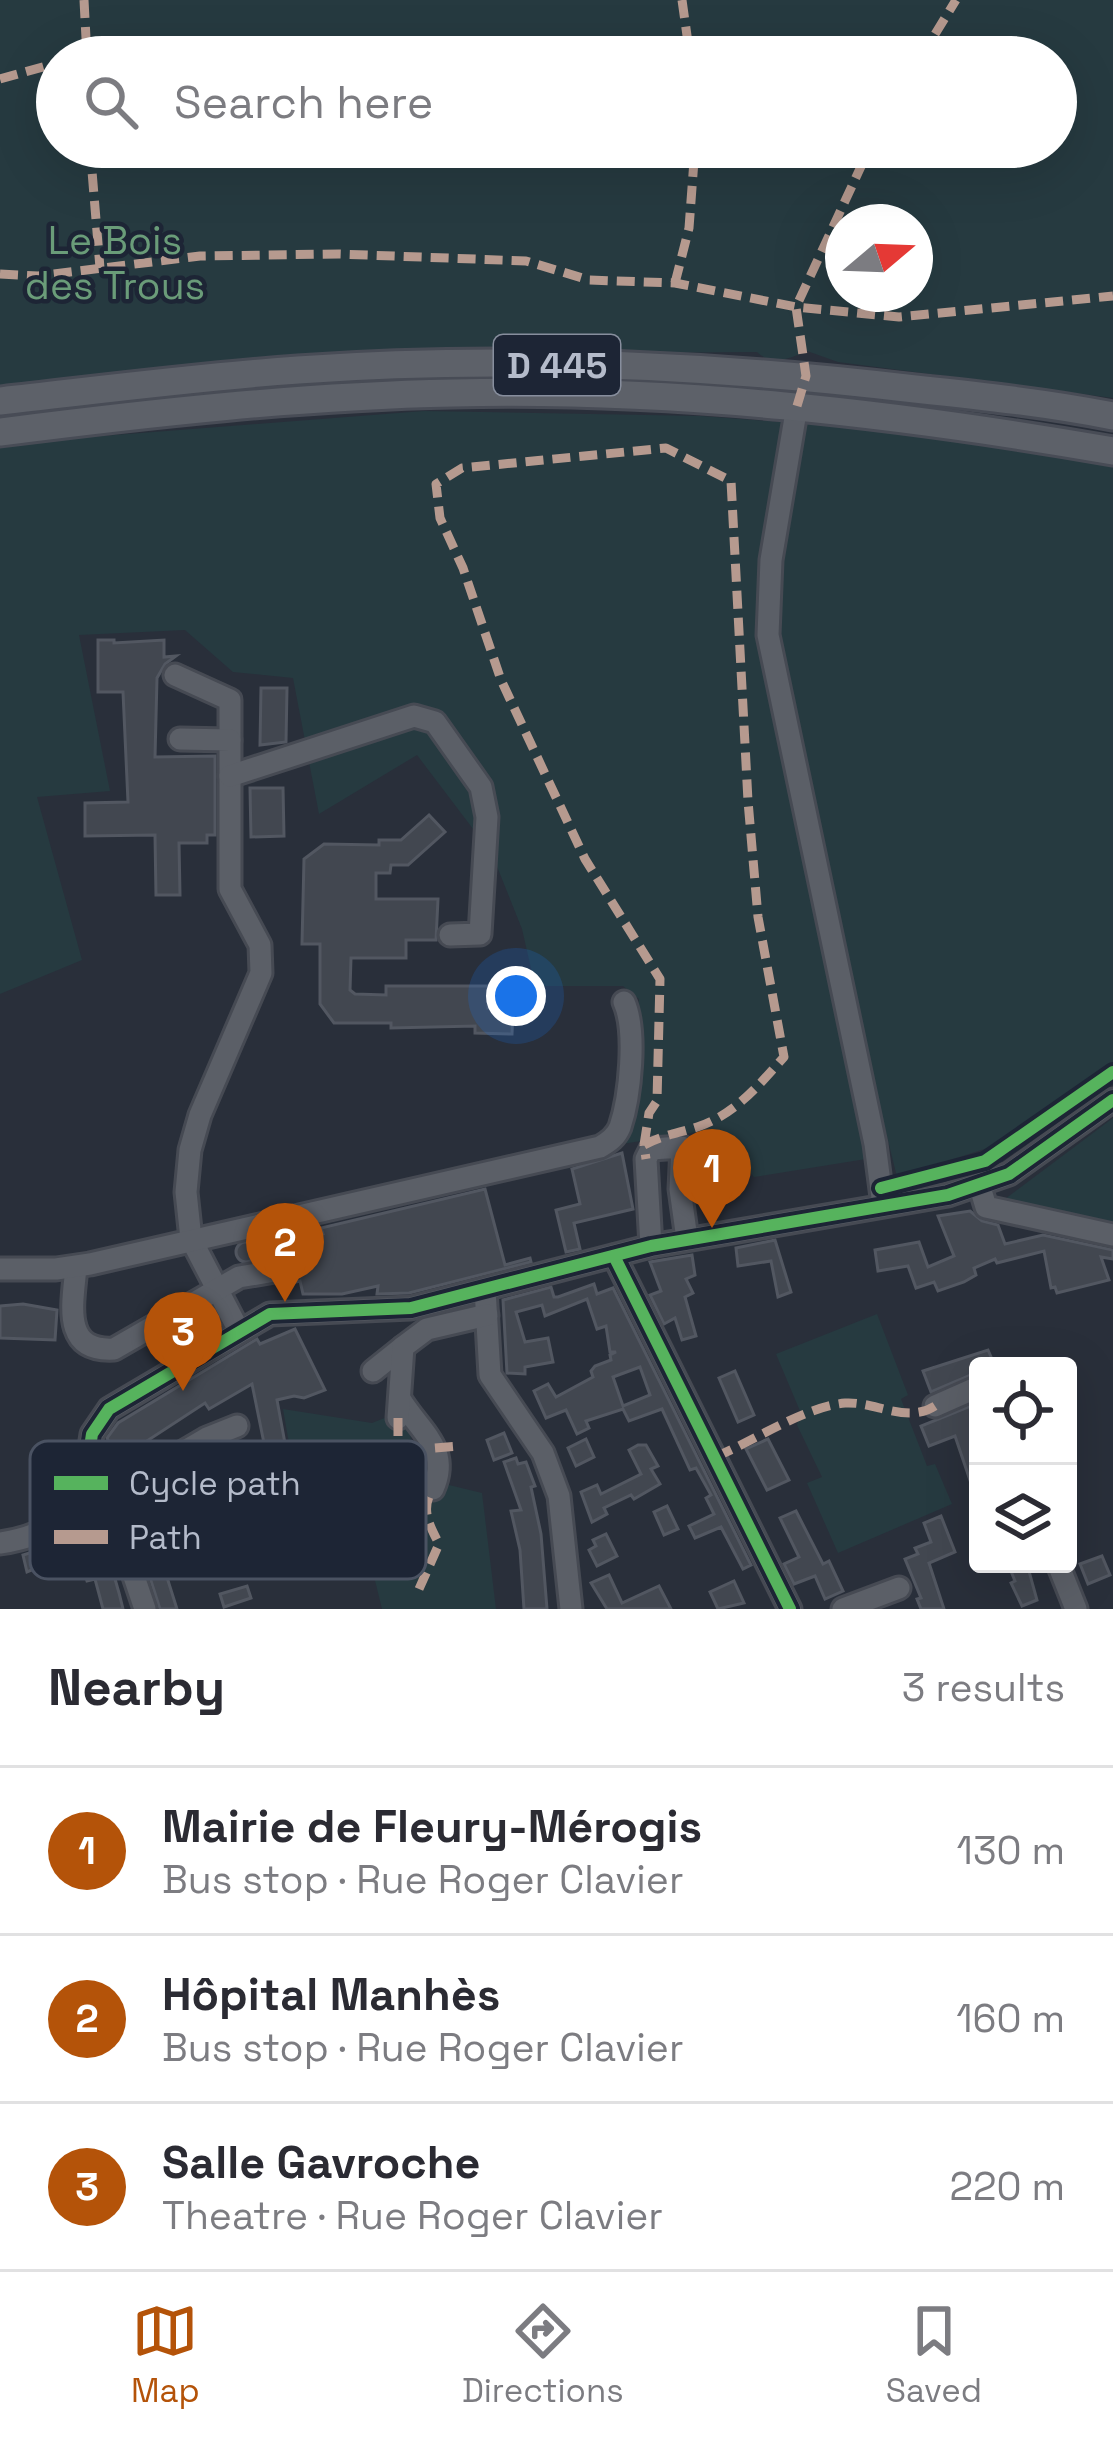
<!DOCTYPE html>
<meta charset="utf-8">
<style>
body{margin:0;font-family:"Space Grotesk",sans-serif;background:#f7f7f7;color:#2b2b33}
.controls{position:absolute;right:36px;bottom:36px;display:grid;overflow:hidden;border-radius:12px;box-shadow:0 12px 48px #0002}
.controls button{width:108px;height:108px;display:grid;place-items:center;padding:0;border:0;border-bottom:3px solid #e1e1e2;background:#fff;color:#2b2b33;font:60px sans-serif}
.compass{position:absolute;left:825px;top:204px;width:108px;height:108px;border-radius:50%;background:#fff;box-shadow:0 12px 48px #0002;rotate:71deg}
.you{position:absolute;left:516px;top:996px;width:42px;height:42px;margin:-30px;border:9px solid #fff;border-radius:50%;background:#1a73e8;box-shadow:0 0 0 18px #1a73e833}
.badge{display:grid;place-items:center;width:78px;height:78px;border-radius:50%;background:#b45309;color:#fff;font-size:39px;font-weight:700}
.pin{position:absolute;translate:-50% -99px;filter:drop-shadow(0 3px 6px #0008)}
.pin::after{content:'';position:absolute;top:63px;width:42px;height:36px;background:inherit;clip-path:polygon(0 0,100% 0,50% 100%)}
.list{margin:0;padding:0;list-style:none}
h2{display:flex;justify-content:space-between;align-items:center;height:156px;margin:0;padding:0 48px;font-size:51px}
h2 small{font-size:39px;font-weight:400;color:#7c7c81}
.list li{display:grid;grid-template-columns:78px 1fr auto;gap:36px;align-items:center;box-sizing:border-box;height:168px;padding:0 48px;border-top:3px solid #e1e1e2}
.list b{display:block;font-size:45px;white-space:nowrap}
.list p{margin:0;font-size:39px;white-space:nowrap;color:#7c7c81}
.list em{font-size:39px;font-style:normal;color:#7c7c81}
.icon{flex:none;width:66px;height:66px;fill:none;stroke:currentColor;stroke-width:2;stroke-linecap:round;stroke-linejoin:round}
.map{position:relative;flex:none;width:1113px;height:1609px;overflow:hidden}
.search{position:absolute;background:#fff;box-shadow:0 12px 48px #0002;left:36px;right:36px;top:36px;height:132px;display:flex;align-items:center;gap:30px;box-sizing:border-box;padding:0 42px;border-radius:66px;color:#7c7c81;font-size:45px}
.sheet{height:660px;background:#fff}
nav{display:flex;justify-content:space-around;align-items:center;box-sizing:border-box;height:168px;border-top:3px solid #e1e1e2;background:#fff;font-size:33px;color:#7c7c81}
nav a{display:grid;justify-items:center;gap:6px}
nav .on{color:#b45309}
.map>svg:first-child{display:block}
.green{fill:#263a40;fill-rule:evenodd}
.building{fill:#424750;stroke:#525761;stroke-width:3;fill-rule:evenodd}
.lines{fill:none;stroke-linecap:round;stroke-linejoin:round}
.minor-casing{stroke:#464a53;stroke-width:27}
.major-casing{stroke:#484c56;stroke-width:33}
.minor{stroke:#5b5f67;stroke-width:21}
.major{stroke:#5d6169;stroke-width:27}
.quiet{stroke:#b69a8f;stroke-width:9;stroke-dasharray:18 9;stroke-linecap:butt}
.cycleway-casing{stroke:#1d2535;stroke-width:20}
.cycleway{stroke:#56b35d;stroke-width:12}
.labels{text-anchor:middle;stroke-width:9;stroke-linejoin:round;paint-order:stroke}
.shield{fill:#1d2535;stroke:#878e9d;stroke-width:3}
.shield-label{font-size:36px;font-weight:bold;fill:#b4bbca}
.park-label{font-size:39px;fill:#6a9c79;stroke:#1d2535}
.key{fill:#1d2535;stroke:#4a5262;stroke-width:3}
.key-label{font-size:33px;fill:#b4bbca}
</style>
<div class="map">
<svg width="1113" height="1609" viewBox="0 0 1113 1609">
<rect width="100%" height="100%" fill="#292f3a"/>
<g class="green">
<path d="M0,0H1113V398L838,362L807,351C790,358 773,367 757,352L456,354L0,388ZM57,57H1056V147H57ZM843,222H915V294H843Z"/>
<polygon points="424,411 701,416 930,433 1113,465 1113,1064 997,1145 897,1177 789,736 866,1159 754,1177 710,1130 622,1144 639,999 623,986 535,986 522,929 492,854 417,755 319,814 293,678 233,672 185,630 79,635 110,791 37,797 82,960 0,994 0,444"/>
<polygon points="1113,1118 1113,1227 997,1205"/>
<polygon points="877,1314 908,1395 901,1399 927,1466 935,1464 952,1504 838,1553 807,1483 822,1477 797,1425 800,1411 776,1354"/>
<polygon points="283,1409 372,1423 387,1417 410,1421 412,1476 482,1493 496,1609 382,1609 353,1490 331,1479 297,1489"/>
</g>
<g class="building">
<polygon points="98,640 114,640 114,643 164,640 164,657 176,656 165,664 157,678 155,757 215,756 215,835 207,835 207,843 179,843 180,895 156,895 155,835 85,836 85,803 128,802 123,692 98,692"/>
<polygon points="261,688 287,688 286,742 260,745"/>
<polygon points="250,788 283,788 284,836 251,837"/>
<polygon points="429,815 445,832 408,865 391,865 390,873 376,873 376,899 438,899 436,940 406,940 406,958 351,958 350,990 355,994 386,995 386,986 488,986 488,1008 513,1008 512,1034 475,1033 475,1026 391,1028 391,1023 334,1023 320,1004 320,944 302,944 304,859 324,844 379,845 379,840 401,840"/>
<polygon points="622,1153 633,1209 574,1223 580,1249 566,1252 556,1210 580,1204 572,1169"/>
<polygon points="485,1189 505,1265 530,1258 531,1262 409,1293 377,1294 378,1286 342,1294 303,1294 300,1281 288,1284 289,1267 280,1254 293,1251 291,1241 323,1234 321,1228"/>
<polygon points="970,1211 982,1221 998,1225 1005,1244 1043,1235 1113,1250 1113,1259 1101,1257 1109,1280 1057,1293 1055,1287 1051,1288 1044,1251 997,1263 995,1259 974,1268 976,1275 964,1282 938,1291 934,1282 916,1288 908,1266 878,1271 875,1250 919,1242 928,1267 954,1256 938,1216"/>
<polygon points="775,1240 791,1292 778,1297 771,1261 738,1266 736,1248"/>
<circle cx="246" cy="1252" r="10"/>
<polygon points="692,1255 695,1275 686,1279 693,1293 685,1297 696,1336 682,1340 675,1318 664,1324 650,1295 661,1291 650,1262"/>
<path d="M594,1284L597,1294L613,1288L751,1565L743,1569L721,1527L695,1538L689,1526L714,1514L706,1498L711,1495L696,1468L690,1470L662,1409L629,1421L623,1409L586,1421L589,1428L577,1434L566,1410L546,1418L534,1391L548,1384L556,1397L593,1377L591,1371L595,1366L611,1360L610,1355L616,1352H610L606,1326L597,1329L587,1299L545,1316L542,1305L516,1312L525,1342L548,1338L553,1362L525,1367V1374L507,1373L503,1300L551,1287L554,1297H558ZM640,1367L650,1395L623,1406L613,1377Z"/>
<polygon points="23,1304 57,1310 55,1340 0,1338 0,1306"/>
<polygon points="295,1329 325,1390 304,1398 294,1396 277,1400 289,1465 215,1479 233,1535 208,1543 199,1511 160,1520 156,1501 120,1509 118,1489 185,1471 209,1459 265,1448 252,1384 209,1409 205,1403 124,1456 112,1460 113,1450 107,1438 118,1423 257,1339 260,1344"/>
<polygon points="988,1350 995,1366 978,1366 978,1372 931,1392 923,1371"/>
<polygon points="735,1371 754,1415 738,1422 719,1378"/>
<polygon points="978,1403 978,1498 976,1498 955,1436 929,1446 921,1426"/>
<polygon points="504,1433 512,1453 494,1460 487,1440"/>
<polygon points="586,1439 594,1457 576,1466 568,1448"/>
<polygon points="768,1439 789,1480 767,1490 746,1449"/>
<polygon points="638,1445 646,1445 658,1466 651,1469 660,1484 634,1499 631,1495 604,1508 607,1514 592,1522 581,1492 597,1485 601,1494 641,1474 629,1450"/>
<polygon points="516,1458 518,1464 526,1462 535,1486 531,1487 541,1534 547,1609 524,1609 520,1550 511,1511 521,1510 504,1462"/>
<polygon points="667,1506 678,1529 664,1535 654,1512"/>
<polygon points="796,1511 823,1564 829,1561 843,1591 825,1599 815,1576 794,1584 784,1564 799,1557 780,1518"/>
<polygon points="941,1516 955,1552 929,1563 944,1609 921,1609 917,1599 921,1598 905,1559 918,1554 915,1548 931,1542 924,1523"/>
<polygon points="150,1527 165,1571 177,1609 160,1609 135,1531"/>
<polygon points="606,1534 617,1556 597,1566 589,1550 596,1546 593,1540"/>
<polygon points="65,1542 68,1555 27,1572 23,1555"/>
<polygon points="107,1551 119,1593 123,1609 103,1609 95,1579 87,1581 80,1558"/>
<polygon points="1102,1556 1110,1575 1088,1584 1080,1564"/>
<polygon points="1008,1564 1027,1564 1037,1600 1022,1606 1011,1583 1015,1581"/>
<polygon points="609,1575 622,1603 659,1586 671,1609 607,1609 591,1583"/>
<polygon points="734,1581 744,1603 718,1609 710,1592"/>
<polygon points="247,1586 251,1598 224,1607 220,1594"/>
</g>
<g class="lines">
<g class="minor-casing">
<g id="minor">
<polyline points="797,406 771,560 768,635 875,1144 883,1205"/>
<polyline points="175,675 230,700 230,740"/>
<polyline points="180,739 230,740 230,889 260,945 261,973 200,1115 190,1150 186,1192 191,1239 238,1329"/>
<polyline points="230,776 414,716 435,722 481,787 487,817 480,934 450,935"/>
<polyline points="980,1187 986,1207 1113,1235"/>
<polyline points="651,1246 646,1159 651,1149 682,1147 680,1189 687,1239"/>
<polyline points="614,1256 790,1609"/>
<path d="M76,1267C73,1303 61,1352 114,1349L239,1277L275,1271"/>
<path d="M0,1269H56L90,1264L600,1147C609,1142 616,1137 620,1127C630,1097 637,1031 624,1002"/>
<polyline points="485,1289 490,1375 543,1453 559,1496 571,1609"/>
<polyline points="373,1371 403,1347"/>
<path d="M400,1399C420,1432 451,1449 433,1489"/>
<polyline points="935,1406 978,1387"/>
<polyline points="398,1418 403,1347 427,1329 487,1315"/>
<polyline points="84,1487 92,1434 109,1409 270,1314 411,1308 651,1246 948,1195 1009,1174 1113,1100"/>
<polyline points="96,1492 109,1476 173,1458 207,1438 237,1426"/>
<polyline points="100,1514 120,1535 145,1609"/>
<path d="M0,1543C27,1539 46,1532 66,1514L65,1500L70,1491L84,1487"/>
<polyline points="1058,1564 1076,1609"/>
<polyline points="843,1609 899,1588"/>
</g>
</g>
<g class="major-casing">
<g id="major">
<path d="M0,401C99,390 199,377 298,370C503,355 711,365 915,389C981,396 1047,403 1113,416"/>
<path d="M0,432C150,413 301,396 453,393C675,388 895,413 1113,451"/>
</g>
</g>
<use href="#minor" class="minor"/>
<use href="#major" class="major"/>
<g class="quiet">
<polyline points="84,0 87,57"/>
<polyline points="682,0 690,57"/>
<polyline points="921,57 956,0"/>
<polyline points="0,79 57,63"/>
<polyline points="90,147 100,268"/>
<polyline points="0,274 38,276 200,256 339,254 526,261 589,280 675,283 796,307 899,317 1113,296"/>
<polyline points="675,283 689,228 695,147"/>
<polyline points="797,406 806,376 796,307 870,147"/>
<path d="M644,1145L649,1113L657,1101L660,979L585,859L501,680L463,568L440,518L436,484L462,468L666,448L731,481L748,801L758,917L784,1057C759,1085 736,1113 700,1126C680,1133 662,1135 644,1145L646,1159"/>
<polyline points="398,1418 398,1457 406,1462 408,1490 426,1501"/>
<polyline points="435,1448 460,1446"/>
<path d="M715,1457C754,1441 804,1407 845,1403C874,1401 907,1424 935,1406"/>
<path d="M419,1589L439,1544C429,1524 420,1509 433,1489"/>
</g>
<g class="cycleway-casing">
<g id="cycleway">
<polyline points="881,1188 985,1161 1113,1072"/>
<polyline points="614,1256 790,1609"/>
<polyline points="84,1487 92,1434 109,1409 270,1314 411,1308 651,1246 948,1195 1009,1174 1113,1100"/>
</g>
</g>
<use href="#cycleway" class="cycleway"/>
</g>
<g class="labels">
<rect class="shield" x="494" y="335" width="126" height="60" rx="9"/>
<g class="shield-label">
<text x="557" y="378">D 445</text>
</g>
<g class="park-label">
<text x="115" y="254">Le Bois<tspan x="115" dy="45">des Trous</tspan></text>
</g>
</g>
<rect x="30" y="1441" width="396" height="138" rx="18" class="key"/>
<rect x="54" y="1476" width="54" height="14" fill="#56b35d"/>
<rect x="54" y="1530" width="54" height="14" fill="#b69a8f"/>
<g class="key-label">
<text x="129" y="1495">Cycle path</text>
<text x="129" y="1549">Path</text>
</g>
</svg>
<div class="controls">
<button><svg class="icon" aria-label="locate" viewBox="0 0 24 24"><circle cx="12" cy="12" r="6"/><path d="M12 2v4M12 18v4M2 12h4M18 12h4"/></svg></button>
<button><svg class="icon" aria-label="layers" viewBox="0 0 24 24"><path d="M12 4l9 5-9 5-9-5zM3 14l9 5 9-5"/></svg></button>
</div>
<svg class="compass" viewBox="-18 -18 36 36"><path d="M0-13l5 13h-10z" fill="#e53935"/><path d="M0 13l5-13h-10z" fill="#7c7c81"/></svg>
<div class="you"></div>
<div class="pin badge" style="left:712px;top:1228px">1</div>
<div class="pin badge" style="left:285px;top:1302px">2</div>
<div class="pin badge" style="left:183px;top:1391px">3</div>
<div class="search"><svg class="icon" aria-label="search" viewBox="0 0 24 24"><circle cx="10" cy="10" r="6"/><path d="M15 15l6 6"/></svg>Search here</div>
</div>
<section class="sheet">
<h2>Nearby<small>3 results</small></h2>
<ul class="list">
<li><span class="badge">1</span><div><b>Mairie de Fleury-Mérogis</b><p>Bus stop · Rue Roger Clavier</p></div><em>130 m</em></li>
<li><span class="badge">2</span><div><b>Hôpital Manhès</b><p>Bus stop · Rue Roger Clavier</p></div><em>160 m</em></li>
<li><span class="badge">3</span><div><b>Salle Gavroche</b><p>Theatre · Rue Roger Clavier</p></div><em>220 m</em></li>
</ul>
</section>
<nav>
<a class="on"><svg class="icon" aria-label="map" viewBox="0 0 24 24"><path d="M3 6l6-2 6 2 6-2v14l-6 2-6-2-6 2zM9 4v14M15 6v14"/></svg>Map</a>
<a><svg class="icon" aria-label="directions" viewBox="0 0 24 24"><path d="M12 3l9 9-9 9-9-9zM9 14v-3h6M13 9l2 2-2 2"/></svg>Directions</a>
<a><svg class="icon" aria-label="saved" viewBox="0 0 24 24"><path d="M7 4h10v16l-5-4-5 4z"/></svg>Saved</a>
</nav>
